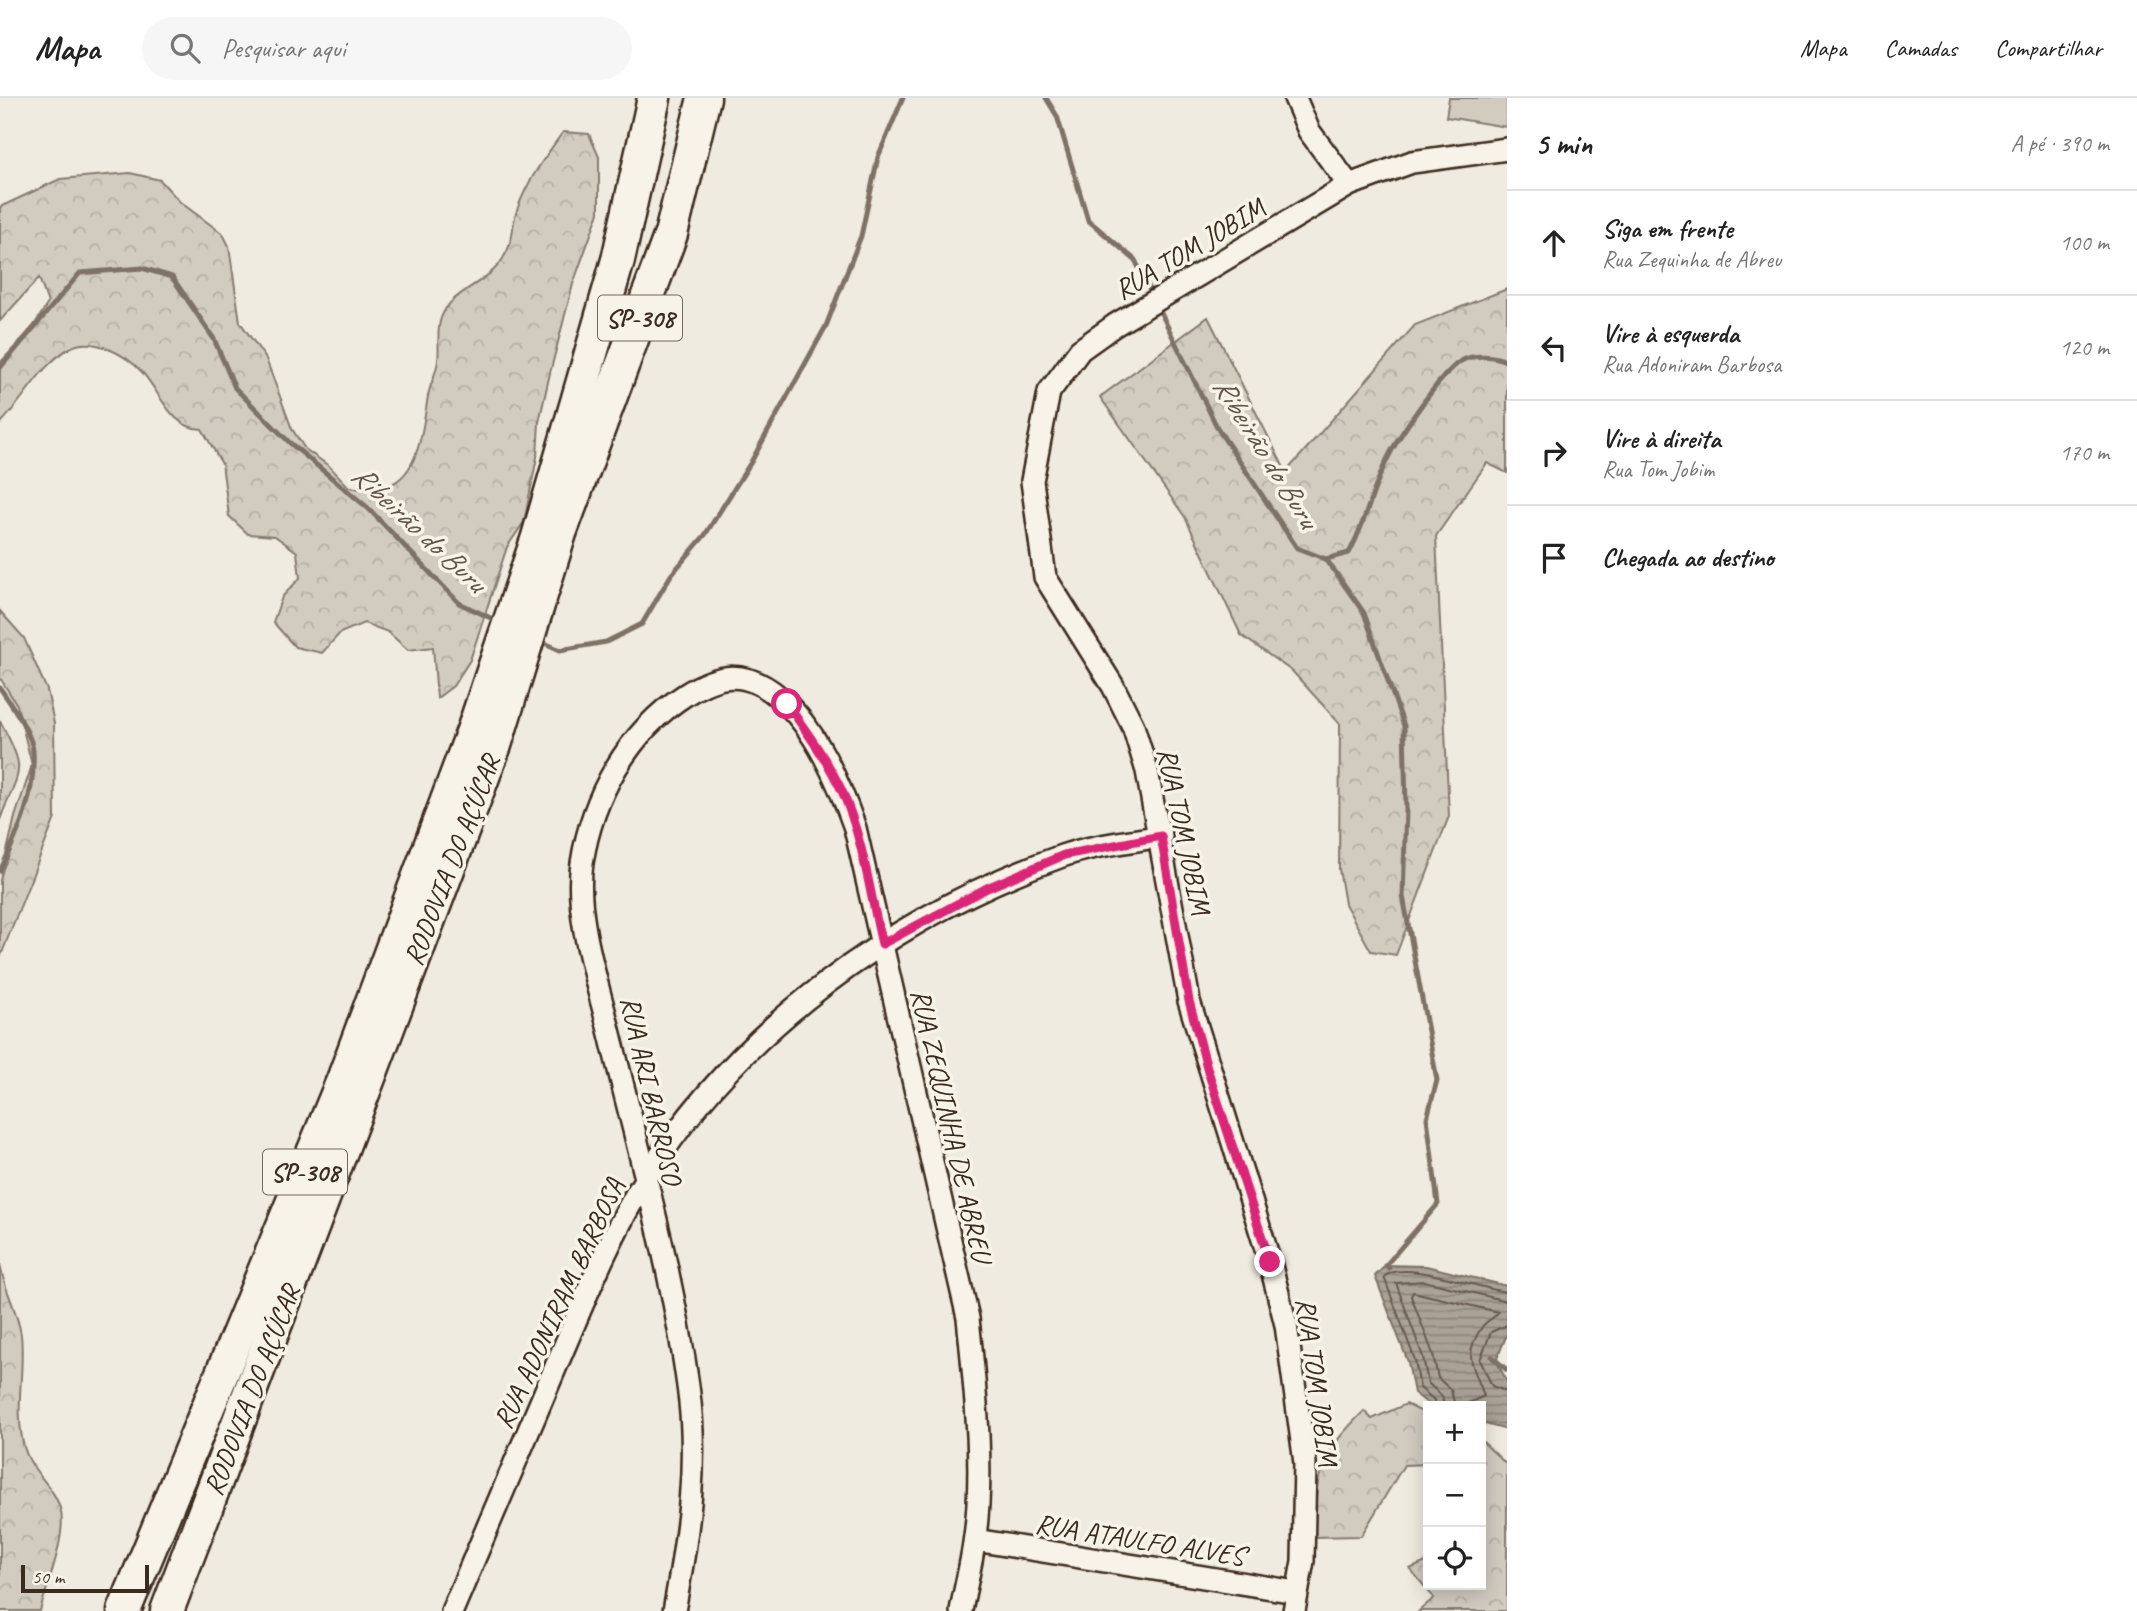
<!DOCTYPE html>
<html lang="pt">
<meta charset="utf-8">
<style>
body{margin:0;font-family:Caveat,sans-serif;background:#f6f6f6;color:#222}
.controls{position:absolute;right:21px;bottom:21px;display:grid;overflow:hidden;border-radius:0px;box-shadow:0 4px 18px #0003}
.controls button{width:63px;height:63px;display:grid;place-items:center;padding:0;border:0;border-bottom:2px solid #e0e0e0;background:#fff;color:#222;font:35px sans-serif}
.scale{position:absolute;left:21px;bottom:18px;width:128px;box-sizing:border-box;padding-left:7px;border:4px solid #3b2a1e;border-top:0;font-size:19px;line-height:24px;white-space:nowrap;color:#3b2a1e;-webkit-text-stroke:5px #f7f3e8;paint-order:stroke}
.stop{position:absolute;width:21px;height:21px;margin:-16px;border:5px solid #db2777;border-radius:50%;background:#fff}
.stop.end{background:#db2777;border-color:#fff;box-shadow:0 2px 7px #0008}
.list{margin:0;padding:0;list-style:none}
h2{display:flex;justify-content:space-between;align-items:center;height:91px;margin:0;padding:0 28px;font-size:30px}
h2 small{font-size:23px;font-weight:400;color:#767676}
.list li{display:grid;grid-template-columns:46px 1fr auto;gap:21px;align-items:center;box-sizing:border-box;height:105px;padding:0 28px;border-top:2px solid #e0e0e0}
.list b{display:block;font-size:26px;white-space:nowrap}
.list p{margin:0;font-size:23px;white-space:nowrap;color:#767676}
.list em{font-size:23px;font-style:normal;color:#767676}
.icon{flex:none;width:38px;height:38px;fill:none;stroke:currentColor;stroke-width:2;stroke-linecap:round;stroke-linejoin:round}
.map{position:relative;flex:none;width:1507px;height:1513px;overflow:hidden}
header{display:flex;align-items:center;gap:42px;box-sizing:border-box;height:98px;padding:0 35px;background:#fff;border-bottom:2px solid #e0e0e0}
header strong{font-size:33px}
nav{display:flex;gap:38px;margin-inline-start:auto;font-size:24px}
.search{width:490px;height:63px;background:#f6f6f6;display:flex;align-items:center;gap:18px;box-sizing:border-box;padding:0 24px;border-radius:38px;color:#767676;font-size:26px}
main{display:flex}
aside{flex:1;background:#fff}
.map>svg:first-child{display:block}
.forest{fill:url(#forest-crowns);stroke:#867a6f;stroke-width:2}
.garden{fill:#d1cbc0;stroke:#867a6f;stroke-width:2}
.water{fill:url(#water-rules);stroke:#7e7266;stroke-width:2}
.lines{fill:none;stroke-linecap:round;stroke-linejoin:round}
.shore{stroke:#675a4e;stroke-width:2}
.stream{stroke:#7e7266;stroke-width:5}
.minor-casing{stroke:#3b2a1e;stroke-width:26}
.highway-casing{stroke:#3b2a1e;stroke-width:37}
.minor{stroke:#f7f3e8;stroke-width:21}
.highway{stroke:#f7f3e8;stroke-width:32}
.route{stroke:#db2777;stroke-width:9}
.labels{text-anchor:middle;stroke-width:7;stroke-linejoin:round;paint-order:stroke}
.shield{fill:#f7f3e8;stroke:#73665b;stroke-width:2}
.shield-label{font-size:26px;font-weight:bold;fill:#3b2a1e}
.street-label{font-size:28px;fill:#3b2a1e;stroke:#f7f3e8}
.water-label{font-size:30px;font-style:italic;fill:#625448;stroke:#f7f3e8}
</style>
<header>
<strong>Mapa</strong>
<div class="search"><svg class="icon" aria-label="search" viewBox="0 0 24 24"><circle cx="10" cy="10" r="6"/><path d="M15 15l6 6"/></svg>Pesquisar aqui</div>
<nav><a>Mapa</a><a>Camadas</a><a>Compartilhar</a></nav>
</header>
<main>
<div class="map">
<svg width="1507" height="1513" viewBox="0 0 1507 1513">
<defs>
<pattern id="forest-crowns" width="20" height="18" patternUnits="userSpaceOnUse" patternTransform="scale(1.75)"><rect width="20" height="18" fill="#d1cbc0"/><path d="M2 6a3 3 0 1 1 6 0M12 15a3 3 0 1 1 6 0" fill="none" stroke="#b4aea5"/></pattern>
<pattern id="water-rules" width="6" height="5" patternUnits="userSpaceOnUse" patternTransform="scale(1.75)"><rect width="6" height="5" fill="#aaa296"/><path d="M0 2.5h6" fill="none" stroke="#8c847a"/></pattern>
</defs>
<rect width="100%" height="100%" fill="#efebe0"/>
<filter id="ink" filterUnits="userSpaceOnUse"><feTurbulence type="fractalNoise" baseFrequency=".0143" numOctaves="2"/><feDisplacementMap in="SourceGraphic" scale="14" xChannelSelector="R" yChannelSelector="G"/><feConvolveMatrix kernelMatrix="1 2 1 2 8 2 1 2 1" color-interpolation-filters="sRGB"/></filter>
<g filter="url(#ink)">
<g class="forest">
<path d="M563,34L589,36L599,59V114L573,186L550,275L539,324L537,359L524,424L507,449L470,562L453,588L437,600L433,549L408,552L388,534L364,525L340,535L322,555L295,549L273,524L282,499L300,480L297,454L275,438L248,436L229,418L222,366L202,331C170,330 161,295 142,274C126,257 92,237 70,250C41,266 23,303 0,326V265L33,229L48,205L39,180L0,223V109L60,81L130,75L160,82L180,104L223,136L229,148L240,224L266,261L292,331L305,351L329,368L349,389C416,403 420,348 428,298C430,286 437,274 438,262C440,249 436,233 441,220C451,192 487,186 502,162C516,141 510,132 517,112C527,83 545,59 563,34Z"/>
<polygon points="1507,191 1507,375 1487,365 1436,438 1449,718 1396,857 1371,853 1345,806 1339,771 1340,626 1293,574 1241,537 1185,419 1100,299 1208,219 1286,374 1415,227"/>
<polygon points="0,513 24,540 47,592 54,625 55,720 0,860 0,782 15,719 32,667 17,607 0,580"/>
<path d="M0,623C29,676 19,670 0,722Z"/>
<path d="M0,1165C3,1190 18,1213 21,1237C25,1273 14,1311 24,1349C31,1375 56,1389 61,1414C66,1439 47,1487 40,1513H0Z"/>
<path d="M1406,1306L1428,1317V1366L1404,1367L1361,1438L1313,1439C1316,1376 1318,1358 1364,1313L1372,1321Z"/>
<polygon points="1481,1342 1507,1367 1507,1513 1419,1513 1434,1500 1410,1471 1428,1463 1428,1487 1481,1487"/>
</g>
<polygon class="garden" points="1449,0 1507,0 1507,29 1446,19"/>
<polygon class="water" points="1386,1167 1426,1168 1507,1188 1507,1236 1496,1263 1507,1283 1507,1332 1481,1325 1481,1308 1431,1308 1414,1295 1408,1264 1375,1178"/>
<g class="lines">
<g class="shore">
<polyline points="1507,1227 1491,1234 1480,1262 1492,1288 1507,1294"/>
<path d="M1436,1308L1434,1302L1420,1290L1415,1262L1384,1179C1403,1160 1481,1192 1507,1194"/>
<polyline points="1444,1308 1442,1298 1428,1285 1423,1259 1396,1185 1424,1183 1507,1203"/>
<path d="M1455,1308L1451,1292L1438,1280L1433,1256L1411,1198L1413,1194L1498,1214C1495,1220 1487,1222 1482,1229C1461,1259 1475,1270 1484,1298L1462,1308"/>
</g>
<g class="stream">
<polyline points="1046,0 1057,18 1088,122 1135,162 1153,198"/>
<path d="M1157,207L1218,331L1297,450L1326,461L1349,455C1365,426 1371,395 1385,366C1395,343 1440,276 1461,263C1472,256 1496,257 1507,264"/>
<polyline points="0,270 80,175 142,170 172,179 214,241 235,290 290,345 368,410 459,505 497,523"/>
<polyline points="1326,461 1364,515 1404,628 1406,711 1403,798 1437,982 1427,1020 1438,1106 1386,1167 1389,1170"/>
<polyline points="538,542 560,552 606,544 642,526 671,477 705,437 751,364 826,228 861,138 878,59 903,0"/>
<path d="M0,590C10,604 32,636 33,653C36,697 18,735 0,773"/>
<polyline points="1492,1259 1507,1272"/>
</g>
<g class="minor-casing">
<g id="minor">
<polyline points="1295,0 1309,33 1349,87"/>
<polyline points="975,1442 1296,1494"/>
<path d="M452,1513C487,1431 522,1349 557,1266C584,1203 609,1139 646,1080C737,931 898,816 1062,758C1093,747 1128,744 1161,738"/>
<path d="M674,1513C688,1437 699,1365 688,1288C672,1171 639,1055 611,940C599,889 574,818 582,765C592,699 628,634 685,597C719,575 745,571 779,599C816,630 839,685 855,730L968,1220C975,1290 985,1375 974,1445C971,1468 965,1490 961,1513"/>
<polyline points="1294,1513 1303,1463 1305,1365 1286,1227 1270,1164 1189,903 1147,673 1133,628 1113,588 1045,479 1032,383 1049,294 1080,252 1115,227 1349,87 1412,64 1507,51"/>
</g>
</g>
<g class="highway-casing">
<g id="highway">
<polyline points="124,1513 343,982 474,630 538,439 618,162 654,0"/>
<polyline points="167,1513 495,647 560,435 671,136 704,0"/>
</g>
</g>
<use href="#minor" class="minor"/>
<use href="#highway" class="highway"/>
</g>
</g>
<g class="lines" filter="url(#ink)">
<path class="route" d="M787,606C807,634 827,662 842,693C863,740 870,796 882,846L987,790L1064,757L1161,738L1189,903L1208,973L1270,1164"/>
</g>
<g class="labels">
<g class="shield">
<rect x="598" y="197.5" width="84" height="45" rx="5"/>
<rect x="263" y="1051.5" width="84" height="45" rx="5"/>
</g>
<g class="shield-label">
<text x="640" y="229">SP-308</text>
<text x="305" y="1083">SP-308</text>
</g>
<g class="street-label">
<text transform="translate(1189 150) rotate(-31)" y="10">RUA TOM JOBIM</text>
<text transform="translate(1185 733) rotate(78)" y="10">RUA TOM JOBIM</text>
<text transform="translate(451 762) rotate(-69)" y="10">RODOVIA DO AÇÚCAR</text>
<text transform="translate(652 992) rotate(77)" y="10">RUA ARI BARROSO</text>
<text transform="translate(952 1027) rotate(77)" y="10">RUA ZEQUINHA DE ABREU</text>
<text transform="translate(558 1205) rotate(-65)" y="10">RUA ADONIRAM BARBOSA</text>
<text transform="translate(1318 1284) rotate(82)" y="10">RUA TOM JOBIM</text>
<text transform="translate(251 1292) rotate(-69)" y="10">RODOVIA DO AÇÚCAR</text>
<text transform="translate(1140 1441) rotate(9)" y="10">RUA ATAULFO ALVES</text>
</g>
<g class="water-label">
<text transform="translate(1266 354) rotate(58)" y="10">Ribeirão do Buru</text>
<text transform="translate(419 430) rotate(43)" y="10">Ribeirão do Buru</text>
</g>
</g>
</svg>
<div class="controls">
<button>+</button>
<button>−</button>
<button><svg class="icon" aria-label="locate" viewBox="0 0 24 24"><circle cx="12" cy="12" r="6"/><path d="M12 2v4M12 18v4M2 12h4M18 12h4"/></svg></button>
</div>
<div class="scale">50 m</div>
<div class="stop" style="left:787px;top:606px"></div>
<div class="stop end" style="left:1270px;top:1164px"></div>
</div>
<aside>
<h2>5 min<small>A pé · 390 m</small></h2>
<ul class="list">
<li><svg class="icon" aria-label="ahead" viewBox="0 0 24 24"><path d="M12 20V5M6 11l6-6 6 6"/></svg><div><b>Siga em frente</b><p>Rua Zequinha de Abreu</p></div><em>100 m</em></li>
<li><svg class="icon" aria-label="left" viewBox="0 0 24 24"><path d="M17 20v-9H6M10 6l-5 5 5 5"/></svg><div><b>Vire à esquerda</b><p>Rua Adoniram Barbosa</p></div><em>120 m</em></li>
<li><svg class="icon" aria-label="right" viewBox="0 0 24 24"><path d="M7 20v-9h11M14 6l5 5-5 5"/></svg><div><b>Vire à direita</b><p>Rua Tom Jobim</p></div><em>170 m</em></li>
<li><svg class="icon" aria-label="arrive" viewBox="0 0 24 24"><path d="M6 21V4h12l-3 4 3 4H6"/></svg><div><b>Chegada ao destino</b></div></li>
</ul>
</aside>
</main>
